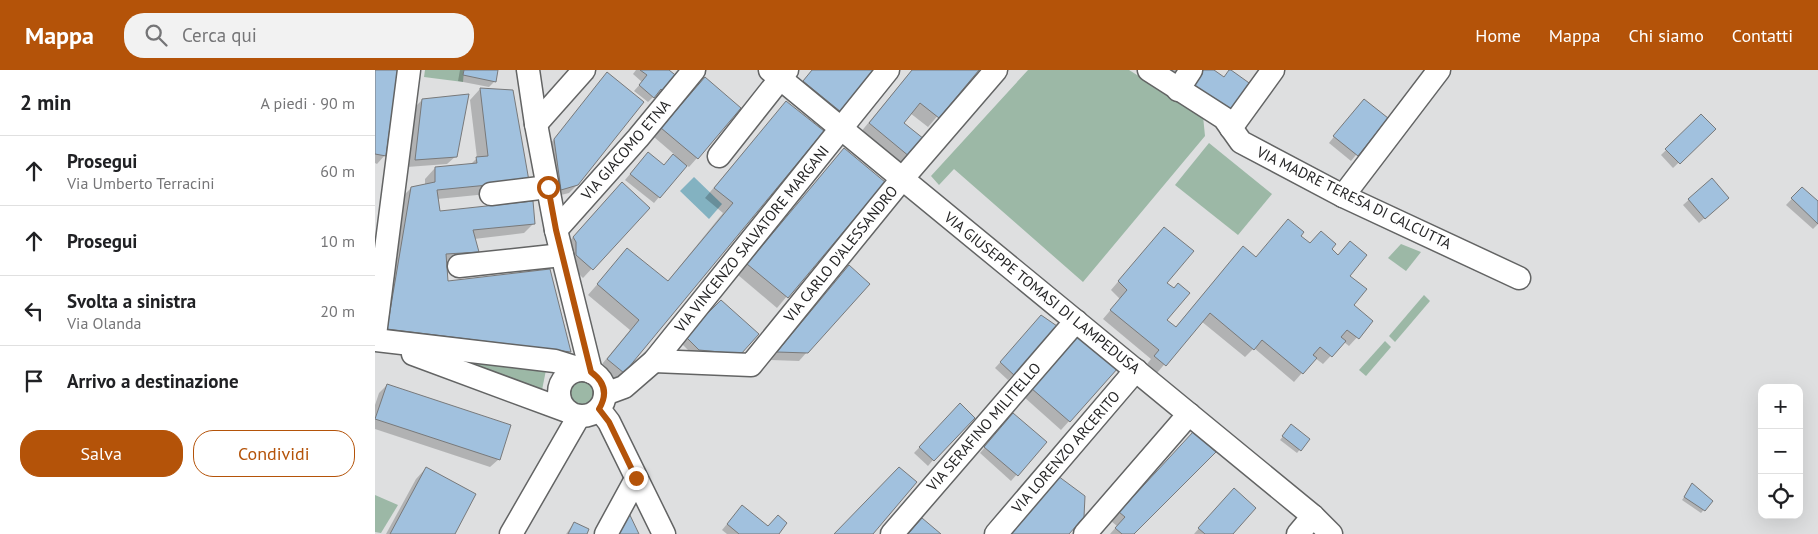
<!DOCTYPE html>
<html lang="it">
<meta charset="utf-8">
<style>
body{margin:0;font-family:"PT Sans",sans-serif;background:#f2f2f2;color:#202124}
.controls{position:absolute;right:15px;bottom:15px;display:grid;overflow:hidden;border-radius:10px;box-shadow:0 5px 20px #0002}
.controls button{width:45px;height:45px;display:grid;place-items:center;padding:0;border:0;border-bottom:1px solid #e0e0e0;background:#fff;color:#202124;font:25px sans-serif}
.stop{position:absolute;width:15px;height:15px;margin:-11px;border:4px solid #b45309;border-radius:50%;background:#fff}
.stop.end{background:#b45309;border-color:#fff;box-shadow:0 1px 5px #0008}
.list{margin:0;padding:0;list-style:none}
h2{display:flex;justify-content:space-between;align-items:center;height:65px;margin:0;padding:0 20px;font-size:21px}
h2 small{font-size:16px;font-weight:400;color:#757577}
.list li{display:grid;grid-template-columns:32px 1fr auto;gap:15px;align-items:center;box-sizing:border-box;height:70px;padding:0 20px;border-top:1px solid #e0e0e0}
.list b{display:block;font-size:19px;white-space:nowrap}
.list p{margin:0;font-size:16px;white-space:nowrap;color:#757577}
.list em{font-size:16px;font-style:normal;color:#757577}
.actions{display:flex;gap:10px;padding:15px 20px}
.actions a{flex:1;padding:11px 0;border:1px solid #b45309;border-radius:20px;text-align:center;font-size:18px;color:#b45309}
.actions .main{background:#b45309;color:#fff}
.icon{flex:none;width:28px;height:28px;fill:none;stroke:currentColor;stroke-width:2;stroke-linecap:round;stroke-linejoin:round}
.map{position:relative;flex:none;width:1443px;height:464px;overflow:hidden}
header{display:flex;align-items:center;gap:30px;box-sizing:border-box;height:70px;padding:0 25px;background:#b45309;color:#fff}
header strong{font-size:24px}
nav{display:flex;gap:28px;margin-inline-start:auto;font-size:18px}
.search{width:350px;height:45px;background:#f2f2f2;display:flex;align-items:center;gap:12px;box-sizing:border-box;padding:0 18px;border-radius:20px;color:#757577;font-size:19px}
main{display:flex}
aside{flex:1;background:#fff}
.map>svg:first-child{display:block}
.green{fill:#9cb8a6}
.water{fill:#83b2c1}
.shadow{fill:#0003}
.building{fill:#a1c1de;stroke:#78797a}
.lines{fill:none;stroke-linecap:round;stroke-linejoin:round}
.street-casing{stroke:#636464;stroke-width:25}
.street{stroke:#fff;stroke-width:22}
.route{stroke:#b45309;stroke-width:6}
.labels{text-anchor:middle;stroke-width:4.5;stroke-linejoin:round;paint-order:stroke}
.street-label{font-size:15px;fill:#262627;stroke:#fff}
</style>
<header>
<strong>Mappa</strong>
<div class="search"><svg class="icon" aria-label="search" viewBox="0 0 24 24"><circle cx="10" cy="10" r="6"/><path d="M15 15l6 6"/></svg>Cerca qui</div>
<nav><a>Home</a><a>Mappa</a><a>Chi siamo</a><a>Contatti</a></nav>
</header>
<main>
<aside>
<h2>2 min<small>A piedi · 90 m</small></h2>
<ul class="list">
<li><svg class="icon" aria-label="ahead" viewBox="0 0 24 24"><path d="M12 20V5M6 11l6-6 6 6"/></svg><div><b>Prosegui</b><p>Via Umberto Terracini</p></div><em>60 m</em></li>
<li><svg class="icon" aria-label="ahead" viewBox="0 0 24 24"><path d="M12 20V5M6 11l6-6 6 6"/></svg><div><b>Prosegui</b></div><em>10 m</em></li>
<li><svg class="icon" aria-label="left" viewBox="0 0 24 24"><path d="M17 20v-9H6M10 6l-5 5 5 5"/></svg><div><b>Svolta a sinistra</b><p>Via Olanda</p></div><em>20 m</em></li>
<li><svg class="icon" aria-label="arrive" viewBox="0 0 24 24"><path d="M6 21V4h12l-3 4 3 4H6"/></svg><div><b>Arrivo a destinazione</b></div></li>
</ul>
<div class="actions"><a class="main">Salva</a><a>Condividi</a></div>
</aside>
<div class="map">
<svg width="1443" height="464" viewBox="0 0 1443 464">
<rect width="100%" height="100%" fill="#dedfe0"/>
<g class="green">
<polygon points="50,0 89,0 88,12 49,7"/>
<polygon points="653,0 754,0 828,46 830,66 708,212 579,99 564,115 556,106"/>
<polygon points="834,73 897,124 863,165 800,115"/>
<polygon points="1026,174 1046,182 1031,201 1013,188"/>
<polygon points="1049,225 1055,231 1020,272 1014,266"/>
<polygon points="1010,271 1016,277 991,306 984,300"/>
<polygon points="72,287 171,300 167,320"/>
<circle cx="206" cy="323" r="13"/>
<polygon points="0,425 23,435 6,463 0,462"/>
</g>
<polygon class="water" points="319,107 347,134 334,149 305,121"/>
<g class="shadow">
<polygon points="0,0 22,0 10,85 2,94 0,93"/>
<polygon points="85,0 122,0 120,11 114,17 83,11"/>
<polygon points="261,0 292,0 302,9 284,29 280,25 273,32 259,21 267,12 258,4"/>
<polygon points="437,0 498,0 455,51 419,22"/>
<polygon points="537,0 602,0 553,57 535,43 527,53 547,70 524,96 485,63"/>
<polygon points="770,0 804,0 800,6"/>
<polygon points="232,4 202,115 194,123 178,127 171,79"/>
<polygon points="330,9 365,39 322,88 314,97 311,95 279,133 250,110 268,89 289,96 300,85 279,67"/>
<polygon points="105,19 143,121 62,129 64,143 159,153 149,163 99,169 102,181 92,191 70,193 72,212 194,282 184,292 3,269 26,128 36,118 50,115 50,109 60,98 95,95 102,88 95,30"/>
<polygon points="47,30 81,86 72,94 32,97 39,38"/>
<polygon points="411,32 447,61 248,302 238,312 223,299 255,260 213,225 252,180 292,212 348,143 330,128"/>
<polygon points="983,36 1011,48 976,91 954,73"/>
<polygon points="1326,46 1339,59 1298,98 1286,85"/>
<polygon points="459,90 508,112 402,238 363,205"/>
<polygon points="1337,109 1347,133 1324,153 1308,135"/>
<polygon points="1427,118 1443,133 1443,154 1438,159 1411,135"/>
<polygon points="239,122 273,138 208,208 193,194 190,176"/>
<polygon points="789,158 790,250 800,258 860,186 881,188 924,166 935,174 955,180 962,186 975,172 973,206 977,235 997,251 974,276 969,272 948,294 940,288 919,312 879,278 870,287 826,251 782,303 772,294 776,289 728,249 745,229 736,220"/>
<polygon points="466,205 432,282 424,291 396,290"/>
<polygon points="346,232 365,283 318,285 306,273"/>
<polygon points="661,253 681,257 633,310 620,298"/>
<polygon points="697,274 742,298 686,360 649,327"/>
<polygon points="12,315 124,389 115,397 0,359 0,335 4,323"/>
<polygon points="579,341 558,390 553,396 539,383"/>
<polygon points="633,350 670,372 636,411 605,383"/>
<polygon points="914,359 934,369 922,383 905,370"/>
<polygon points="810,372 757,464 735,464 742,456 736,451"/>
<polygon points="51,398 79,464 11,464 41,409"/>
<polygon points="1317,415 1337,431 1326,443 1307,430"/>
<polygon points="853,425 856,464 819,464"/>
<polygon points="362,442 402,464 352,464 347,460"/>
<polygon points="199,453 210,464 191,464"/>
</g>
<g class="building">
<polygon points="0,0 23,0 11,86 0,84"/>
<polygon points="89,0 123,0 121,12 88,5"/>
<polygon points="265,0 294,0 304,8 291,24 286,19 279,28 264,15 272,5"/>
<polygon points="437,0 500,0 466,42 428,11"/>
<polygon points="537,0 604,0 564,48 545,33 529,53 549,69 535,87 494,53"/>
<polygon points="828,0 839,0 849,7 854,0 856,0 877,15 855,45 816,17"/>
<polygon points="232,2 269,32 203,115 186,120 179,69"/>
<polygon points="330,7 366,38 323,89 286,58"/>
<polygon points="105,18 138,20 154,111 62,120 65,141 158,131 160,154 98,160 104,182 71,184 73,211 175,199 196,282 12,259 36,117 60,112 60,97 102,93 101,87 113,86"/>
<polygon points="94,24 82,87 40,90 47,29"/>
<polygon points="989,29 1013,48 983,86 958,66"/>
<polygon points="411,31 449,61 249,303 232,289 264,250 222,214 252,178 293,211 358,133 339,118"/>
<polygon points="1326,44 1341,59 1305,94 1290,79"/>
<polygon points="469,78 510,112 413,228 372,194"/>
<polygon points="273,82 289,95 298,84 312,96 285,128 255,104"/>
<polygon points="1337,108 1354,128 1330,149 1313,129"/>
<polygon points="247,112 275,138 218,200 201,185 201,172 198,167"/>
<polygon points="1427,117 1443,131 1443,154 1416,128"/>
<polygon points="913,149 929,162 926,166 935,173 946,161 961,174 957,179 963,185 975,171 992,185 975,206 992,219 979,235 998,251 984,269 972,260 966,267 971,271 957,287 945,277 938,285 942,288 928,304 887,270 879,280 835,243 791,296 779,286 784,280 735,240 752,220 743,211 789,157 819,181 792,213 799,218 803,213 815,223 792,250 801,257 868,176 881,187"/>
<polygon points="474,195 495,214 433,283 402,282"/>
<polygon points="346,230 384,264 366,284 324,280 310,266"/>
<polygon points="666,245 682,256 640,306 625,292"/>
<polygon points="705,264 743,298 695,352 656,318"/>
<polygon points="12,314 136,355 125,390 0,349"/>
<polygon points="585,333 600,348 559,391 544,377"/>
<polygon points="638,343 672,372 643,406 609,377"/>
<polygon points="916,354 935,369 926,381 907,366"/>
<polygon points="818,362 841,382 759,464 747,464 740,458 750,447 744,442"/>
<polygon points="51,397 101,424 80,464 15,464"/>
<polygon points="524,397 542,412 498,464 459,464"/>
<polygon points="683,406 710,426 709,447 694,464 632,464"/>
<polygon points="1317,413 1338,431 1330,441 1309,427"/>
<polygon points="859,418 881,438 858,464 830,464 823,458"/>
<polygon points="367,435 393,456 403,445 412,453 404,464 364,464 352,454"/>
<polygon points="253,441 264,464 240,464"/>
<polygon points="547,448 566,464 533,464"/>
<polygon points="199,452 214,459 212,464 193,464"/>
</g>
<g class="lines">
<g class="street-casing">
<g id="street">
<polyline points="153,0 161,54 181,160 216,302"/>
<polyline points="395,0 938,446 956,464"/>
<polyline points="774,0 849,48 866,72 968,126 1144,208"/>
<polyline points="803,20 816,0"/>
<polyline points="161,54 209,0"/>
<polyline points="856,58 898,0"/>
<polyline points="344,86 412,0"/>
<polyline points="116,124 173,117"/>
<polyline points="968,126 1064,0"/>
<polyline points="181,160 263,68 319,0"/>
<polyline points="84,196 187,185"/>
<polyline points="0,265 34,0"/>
<polyline points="0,270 180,291 209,300"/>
<polyline points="38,284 192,341"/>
<polyline points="279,291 376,295 527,109 621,0"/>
<circle cx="207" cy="323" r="23"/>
<polyline points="230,324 249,317 279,291 513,0"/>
<polyline points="224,339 234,352 289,464"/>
<polyline points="136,464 204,346"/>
<polyline points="231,464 261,409"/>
<polyline points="517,464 701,251"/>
<polyline points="621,464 761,300"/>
<polyline points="710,464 814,344"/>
<polyline points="923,464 938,446"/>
</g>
</g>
<use href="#street" class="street"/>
</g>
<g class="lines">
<path class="route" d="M173,117L181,160L216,302C230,312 233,324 224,339L234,352L261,408"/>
</g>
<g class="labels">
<g class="street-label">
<text transform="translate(251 80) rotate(-49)" y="5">VIA GIACOMO ETNA</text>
<text transform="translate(979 128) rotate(26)" y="5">VIA MADRE TERESA DI CALCUTTA</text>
<text transform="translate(377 169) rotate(-51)" y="5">VIA VINCENZO SALVATORE MARGANI</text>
<text transform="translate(466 184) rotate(-51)" y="5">VIA CARLO D'ALESSANDRO</text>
<text transform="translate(667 223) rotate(39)" y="5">VIA GIUSEPPE TOMASI DI LAMPEDUSA</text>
<text transform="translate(609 357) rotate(-49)" y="5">VIA SERAFINO MILITELLO</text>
<text transform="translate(691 382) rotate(-49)" y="5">VIA LORENZO ARCERITO</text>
</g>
</g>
</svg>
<div class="controls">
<button>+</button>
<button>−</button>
<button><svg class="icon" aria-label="locate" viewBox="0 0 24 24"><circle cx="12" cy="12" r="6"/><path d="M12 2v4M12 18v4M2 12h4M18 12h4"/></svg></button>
</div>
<div class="stop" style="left:173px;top:117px"></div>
<div class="stop end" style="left:261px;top:408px"></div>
</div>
</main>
